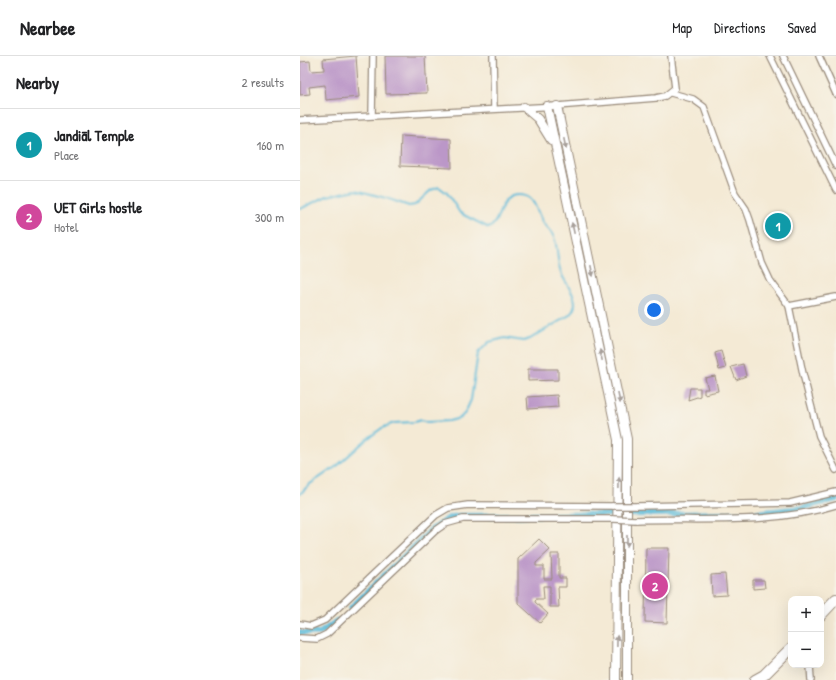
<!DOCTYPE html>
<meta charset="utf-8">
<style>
body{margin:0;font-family:"Patrick Hand",sans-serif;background:#f6f6f6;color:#202124}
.controls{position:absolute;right:12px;bottom:12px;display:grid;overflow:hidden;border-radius:8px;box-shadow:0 4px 16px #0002}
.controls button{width:36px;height:36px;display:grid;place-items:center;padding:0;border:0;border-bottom:1px solid #e0e0e0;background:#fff;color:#202124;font:20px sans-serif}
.you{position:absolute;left:354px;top:254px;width:14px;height:14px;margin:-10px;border:3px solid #fff;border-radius:50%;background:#1a73e8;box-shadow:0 0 0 6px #1a73e833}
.badge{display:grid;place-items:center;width:26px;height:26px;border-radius:50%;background:#0f766e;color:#fff;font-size:13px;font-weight:700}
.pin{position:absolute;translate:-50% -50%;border:2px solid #fff;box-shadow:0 1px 4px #0006}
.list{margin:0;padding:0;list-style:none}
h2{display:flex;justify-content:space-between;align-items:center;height:52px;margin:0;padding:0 16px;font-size:17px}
h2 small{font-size:13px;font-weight:400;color:#757577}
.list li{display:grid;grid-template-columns:26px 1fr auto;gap:12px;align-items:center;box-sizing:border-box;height:72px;padding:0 16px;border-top:1px solid #e0e0e0}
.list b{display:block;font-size:15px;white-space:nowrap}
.list p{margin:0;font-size:13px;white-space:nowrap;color:#757577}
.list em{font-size:13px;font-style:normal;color:#757577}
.map{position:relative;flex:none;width:536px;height:624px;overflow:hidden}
header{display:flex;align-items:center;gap:24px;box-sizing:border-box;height:56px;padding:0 20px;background:#fff;border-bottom:1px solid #e0e0e0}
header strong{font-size:19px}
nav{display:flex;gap:22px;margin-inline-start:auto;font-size:14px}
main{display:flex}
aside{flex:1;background:#fff}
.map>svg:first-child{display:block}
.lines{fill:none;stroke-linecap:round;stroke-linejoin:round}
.stream{stroke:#5cbbda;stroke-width:2}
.canal{stroke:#5cbbda;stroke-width:6}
.building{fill:#bb97c8}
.street-casing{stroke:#988a7a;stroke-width:8}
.secondary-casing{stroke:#988a7a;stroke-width:10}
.highway-casing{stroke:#988a7a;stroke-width:12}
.street{stroke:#fff;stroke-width:5.5}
.secondary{stroke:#fff;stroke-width:8}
.highway{stroke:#fff;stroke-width:10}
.street-bridge-casing{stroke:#988a7a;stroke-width:8;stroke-linecap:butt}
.street-bridge{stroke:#fff;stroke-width:5.5}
.oneway{fill:#a79f9a}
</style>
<header>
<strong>Nearbee</strong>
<nav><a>Map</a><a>Directions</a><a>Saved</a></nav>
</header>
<main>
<aside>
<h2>Nearby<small>2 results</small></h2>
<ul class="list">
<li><span class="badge" style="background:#0f9aa8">1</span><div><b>Jandiāl Temple</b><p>Place</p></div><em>160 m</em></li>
<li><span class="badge" style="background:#d1479c">2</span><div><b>UET Girls hostle</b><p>Hotel</p></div><em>300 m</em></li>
</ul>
</aside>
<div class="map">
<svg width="536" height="624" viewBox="0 0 536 624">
<rect width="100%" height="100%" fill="#f7f3e8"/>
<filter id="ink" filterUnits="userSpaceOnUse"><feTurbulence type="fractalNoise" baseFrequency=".025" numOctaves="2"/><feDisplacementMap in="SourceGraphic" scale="8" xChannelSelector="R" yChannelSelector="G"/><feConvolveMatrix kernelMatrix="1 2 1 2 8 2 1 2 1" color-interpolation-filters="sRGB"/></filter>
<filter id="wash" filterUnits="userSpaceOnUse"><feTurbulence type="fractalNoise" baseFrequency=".012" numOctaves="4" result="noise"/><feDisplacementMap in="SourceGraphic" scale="16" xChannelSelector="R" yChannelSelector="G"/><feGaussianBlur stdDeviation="0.9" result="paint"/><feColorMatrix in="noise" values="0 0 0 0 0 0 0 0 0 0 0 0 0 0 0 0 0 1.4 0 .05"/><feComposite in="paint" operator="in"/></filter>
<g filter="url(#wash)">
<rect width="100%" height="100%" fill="#f4ead5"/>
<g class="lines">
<path class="stream" d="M0,153L27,140L56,134L86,142L109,150L115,149L131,134L139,131L147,137L160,157L189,172C202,165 198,140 217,139C236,138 235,154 243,167C247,172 254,178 255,184C258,195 257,206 261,217C265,227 275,237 275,247C275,253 272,257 268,260L230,283L223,285L205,282L189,286L178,297L171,344L165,357L160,362L149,365L127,366L121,364L114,366L94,367L82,372L67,383L37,410L10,428L0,438"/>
<g class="canal">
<polyline points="51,552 132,473 149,462 158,460 455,457 502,452 536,443"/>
<polyline points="0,577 20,577 37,565"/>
</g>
</g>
<g id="blocks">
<g class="building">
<polygon points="56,0 59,41 26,44 25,29 9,31 10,38 0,39 0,6 10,5 11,15 24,14 23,3"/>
<polygon points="85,0 125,0 127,37 86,38"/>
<polygon points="101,80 151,83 152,112 100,110"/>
<polygon points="421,295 426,312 419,314 415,297"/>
<polygon points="443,308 446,320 436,324 431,311"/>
<polygon points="228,313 258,313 258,324 228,325"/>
<polygon points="415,320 418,335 404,338 404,333 408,333 405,322"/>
<polygon points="390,332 400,332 400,340 388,344"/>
<polygon points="257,339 258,351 228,353 227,341"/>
<polygon points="239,483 250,494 236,507 236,510 244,510 244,523 252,523 251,498 259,498 259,522 266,522 266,531 258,531 259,551 250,551 250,530 243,530 244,543 236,543 235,546 248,558 240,567 218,547 218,503"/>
<polygon points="346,492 369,492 367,567 345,566"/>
<polygon points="425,518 427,539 412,540 411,519"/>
<polygon points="453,524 464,524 465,532 453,533"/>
</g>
</g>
</g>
<g filter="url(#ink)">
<use href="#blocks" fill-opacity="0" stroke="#988a7a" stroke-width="1"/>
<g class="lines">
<g class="street-casing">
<g id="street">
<polyline points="193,0 194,53"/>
<polyline points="470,0 536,134"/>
<polyline points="483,0 536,110"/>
<polyline points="519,0 536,38"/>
<polyline points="371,37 393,43 404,51 435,137 446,153 450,164 462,207 470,224 489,250 503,318 519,380 536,414"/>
<polyline points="72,59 73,0"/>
<polyline points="0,64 257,50 356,42 365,40 375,32 371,0"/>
<polyline points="489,250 536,241"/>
<polyline points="336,450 490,447 536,436"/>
<path d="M336,464C402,462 472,469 536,449"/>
<polyline points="0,568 11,570 25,564 136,459 148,452 168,449 313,450"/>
<polyline points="0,582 17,583 27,578 135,475 145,468 163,463 313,463"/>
<polyline points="510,609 511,624"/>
</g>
</g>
<g class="secondary-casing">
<g id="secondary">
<polyline points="247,50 318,384 316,624"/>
<polyline points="257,50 327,383 327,624"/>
<polyline points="224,51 238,63 251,84"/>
</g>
</g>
<g class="highway-casing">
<g id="highway">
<polyline points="521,559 536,543"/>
<polyline points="455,624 464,619 491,592"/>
</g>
</g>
<use href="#street" class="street"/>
<use href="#secondary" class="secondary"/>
<use href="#highway" class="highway"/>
<g class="street-bridge-casing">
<g id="street-bridge">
<polyline points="313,450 336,450"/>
<polyline points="313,463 336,464"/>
</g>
</g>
<use href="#street-bridge" class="street-bridge"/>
</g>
<defs><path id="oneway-solid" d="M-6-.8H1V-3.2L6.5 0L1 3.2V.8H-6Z"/></defs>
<g class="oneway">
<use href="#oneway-solid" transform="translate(265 88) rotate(78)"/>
<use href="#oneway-solid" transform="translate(273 172) rotate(-102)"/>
<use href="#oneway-solid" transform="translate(292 215) rotate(78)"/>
<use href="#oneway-solid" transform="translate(301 299) rotate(-102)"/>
<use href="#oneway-solid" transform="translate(319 342) rotate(78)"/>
<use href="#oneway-solid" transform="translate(319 427) rotate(-89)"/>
<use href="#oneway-solid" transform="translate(327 485) rotate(90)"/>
<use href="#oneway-solid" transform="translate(317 585) rotate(-89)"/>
</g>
</g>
</svg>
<div class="controls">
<button>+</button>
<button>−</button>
</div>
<div class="you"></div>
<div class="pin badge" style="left:478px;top:170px;background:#0f9aa8">1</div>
<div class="pin badge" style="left:355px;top:530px;background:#d1479c">2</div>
</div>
</main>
